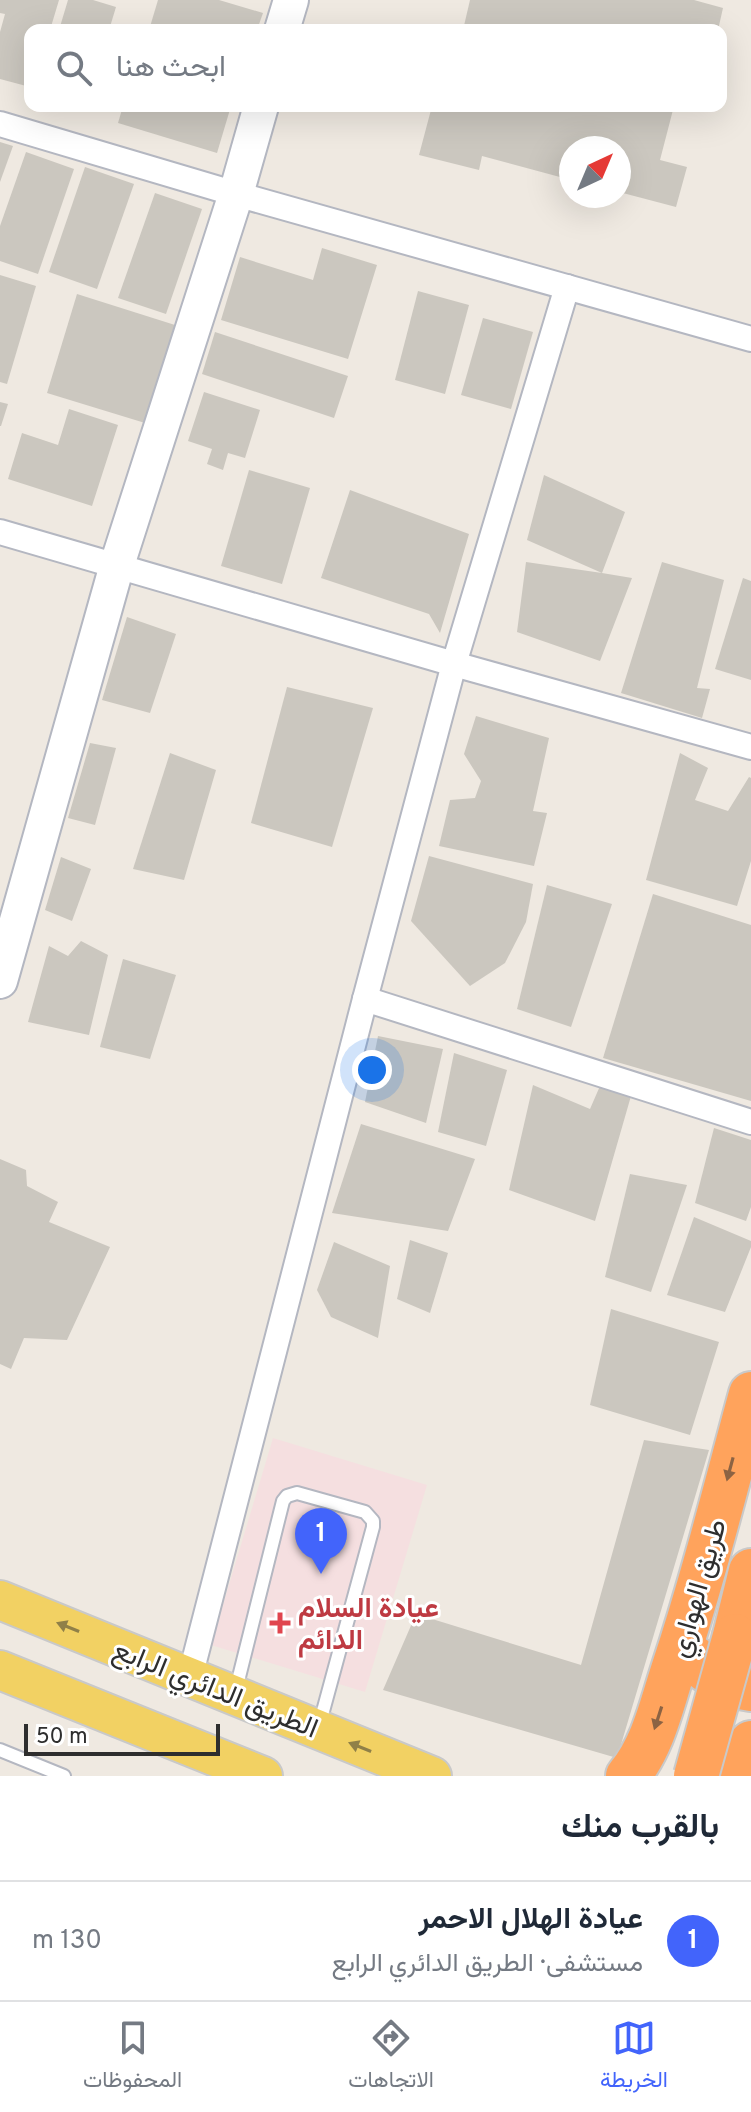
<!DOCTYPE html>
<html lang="ar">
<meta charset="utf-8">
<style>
body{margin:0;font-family:Overpass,Vazirmatn,sans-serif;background:#f6f6f7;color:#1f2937;direction:rtl}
.compass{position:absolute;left:559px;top:136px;width:72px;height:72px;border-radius:50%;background:#fff;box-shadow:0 8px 32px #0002;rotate:44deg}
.scale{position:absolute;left:24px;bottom:20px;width:196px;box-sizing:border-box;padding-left:8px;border:4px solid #2e2e2e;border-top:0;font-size:22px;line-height:28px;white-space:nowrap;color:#2e2e2e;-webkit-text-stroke:6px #fff;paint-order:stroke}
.you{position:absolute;left:372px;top:1070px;width:28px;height:28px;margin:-20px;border:6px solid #fff;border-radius:50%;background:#1a73e8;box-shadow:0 0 0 12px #1a73e833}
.badge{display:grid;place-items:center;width:52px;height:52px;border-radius:50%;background:#4264fb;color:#fff;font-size:26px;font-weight:700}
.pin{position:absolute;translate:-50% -66px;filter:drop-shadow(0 2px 4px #0008)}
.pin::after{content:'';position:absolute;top:42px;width:28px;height:24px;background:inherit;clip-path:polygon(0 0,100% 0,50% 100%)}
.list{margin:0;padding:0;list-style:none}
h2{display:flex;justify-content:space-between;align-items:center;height:104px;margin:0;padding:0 32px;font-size:34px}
h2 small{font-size:26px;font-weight:400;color:#747a83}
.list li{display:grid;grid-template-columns:52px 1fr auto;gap:24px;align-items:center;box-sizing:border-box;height:120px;padding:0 32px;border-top:2px solid #e0e1e3}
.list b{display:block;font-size:30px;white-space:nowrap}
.list p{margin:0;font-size:26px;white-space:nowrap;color:#747a83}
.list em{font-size:26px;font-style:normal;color:#747a83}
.icon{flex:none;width:44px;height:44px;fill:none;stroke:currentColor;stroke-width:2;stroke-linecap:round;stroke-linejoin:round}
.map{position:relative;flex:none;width:751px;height:1776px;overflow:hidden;direction:ltr}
.search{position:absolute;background:#fff;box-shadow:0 8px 32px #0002;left:24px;right:24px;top:24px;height:88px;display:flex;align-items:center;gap:20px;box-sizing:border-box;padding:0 28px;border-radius:16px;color:#747a83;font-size:30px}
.sheet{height:224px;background:#fff}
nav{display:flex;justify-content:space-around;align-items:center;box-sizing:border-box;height:112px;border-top:2px solid #e0e1e3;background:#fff;font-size:22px;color:#747a83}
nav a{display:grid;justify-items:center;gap:4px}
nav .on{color:#4264fb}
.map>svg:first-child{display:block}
.medical{fill:#f5dfe0}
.building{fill:#cbc7bf}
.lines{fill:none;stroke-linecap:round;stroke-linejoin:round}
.lane-casing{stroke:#b4b7c1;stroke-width:16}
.street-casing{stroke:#b4b7c1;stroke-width:28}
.secondary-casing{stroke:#b4b7c1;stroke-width:38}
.primary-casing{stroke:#c9c9c9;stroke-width:42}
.highway-casing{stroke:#c9c9c9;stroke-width:48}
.lane{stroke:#fff;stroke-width:12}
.street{stroke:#fff;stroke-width:24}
.secondary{stroke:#fff;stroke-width:34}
.primary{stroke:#f2d163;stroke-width:38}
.highway{stroke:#ffa35c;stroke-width:44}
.highway-bridge-casing{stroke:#c9c9c9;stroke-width:48;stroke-linecap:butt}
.highway-bridge{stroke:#ffa35c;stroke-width:44}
.oneway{fill:#8c6343}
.oneway2{fill:#908048}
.health-dot{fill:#e0444e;stroke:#fff;stroke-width:3}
.labels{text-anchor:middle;stroke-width:6;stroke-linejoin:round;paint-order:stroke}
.street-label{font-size:28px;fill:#2e2e2e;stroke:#fff}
.health-label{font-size:28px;font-weight:bold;fill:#be3a42;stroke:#fff;text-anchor:start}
</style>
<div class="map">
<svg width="751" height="1776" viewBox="0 0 751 1776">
<rect width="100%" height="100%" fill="#efe9e1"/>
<polygon class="medical" points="273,1438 427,1485 365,1692 211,1645"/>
<g class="building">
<polygon points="0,0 59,0 50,30 30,30 30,87 0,79 0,32 5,14 0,13"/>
<polygon points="68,0 93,0 116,7 109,30 59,30"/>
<polygon points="158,0 219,0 263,13 257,30 149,30"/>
<polygon points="470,0 694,0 723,8 718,30 463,30"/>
<polygon points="123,106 231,106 217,153 118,123"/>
<polygon points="432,106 674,106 660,160 687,167 676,207 619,192 619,148 571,148 571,180 482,156 479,170 419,155"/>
<polygon points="0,142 13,146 0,182"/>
<polygon points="26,152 74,169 38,274 0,261 0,226"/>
<polygon points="85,167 134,184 97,289 49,272"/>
<polygon points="155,193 202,209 166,314 118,298"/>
<polygon points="322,248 377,265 348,359 221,320 240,257 313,280"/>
<polygon points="0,275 36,286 7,384 0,382"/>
<polygon points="418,291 469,305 445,394 395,380"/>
<polygon points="77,294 175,325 145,423 47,393"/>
<polygon points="483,318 533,332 511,409 461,395"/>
<polygon points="215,332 348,376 334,418 202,374"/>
<polygon points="204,392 260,410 245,458 228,453 223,470 207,464 212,449 188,441"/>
<polygon points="0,402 8,404 1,426 0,426"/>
<polygon points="69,409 118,425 92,506 8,479 22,433 58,445"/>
<polygon points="249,470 310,488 282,584 221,566"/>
<polygon points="544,475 625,512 602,573 632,578 600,661 517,632 526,562 602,573 527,540"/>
<polygon points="350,490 469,534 440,633 429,614 321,578"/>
<polygon points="662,562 724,580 697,688 710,689 702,718 621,693"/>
<polygon points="743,578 751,581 751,680 715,669"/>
<polygon points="127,617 176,634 150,713 102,700"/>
<polygon points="287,687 373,708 332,847 251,823"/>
<polygon points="476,716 549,738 533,811 547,813 534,866 439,846 450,800 475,798 481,781 464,754"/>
<polygon points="90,743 116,748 95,825 68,818"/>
<polygon points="170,753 216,770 184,880 133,869"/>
<polygon points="680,753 708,768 695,800 728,811 749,777 751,778 751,861 737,906 646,880"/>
<polygon points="429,856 533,884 526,922 505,963 470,986 411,921"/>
<polygon points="61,857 91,869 72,921 45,910"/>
<polygon points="547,885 612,904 571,1027 517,1009"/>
<polygon points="653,894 751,925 751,1101 603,1058"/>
<polygon points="81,941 108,955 89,1035 28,1022 49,946 68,956"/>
<polygon points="123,959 176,975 150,1059 100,1047"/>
<polygon points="378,1036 443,1049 426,1123 365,1102"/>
<polygon points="454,1053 507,1070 486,1146 438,1132"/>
<polygon points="533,1085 590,1109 600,1086 631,1096 595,1221 509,1190"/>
<polygon points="361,1124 475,1159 448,1231 332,1213"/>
<polygon points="714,1128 751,1140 751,1207 746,1221 695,1203"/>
<polygon points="0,1159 26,1170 27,1186 58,1202 49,1222 110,1247 67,1340 24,1338 11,1369 0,1364"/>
<polygon points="630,1174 687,1185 651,1292 605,1277"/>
<polygon points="694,1217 751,1241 751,1247 725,1312 667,1295"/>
<polygon points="410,1240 448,1253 430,1313 397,1299"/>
<polygon points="334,1242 390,1266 378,1338 331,1317 317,1290"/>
<polygon points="611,1309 719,1342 690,1435 590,1405"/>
<polygon points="644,1440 709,1450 617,1758 383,1690 416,1614 581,1665"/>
</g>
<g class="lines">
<g class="lane-casing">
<g id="lane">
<polyline points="235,1693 283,1501 287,1496 297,1493 365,1512 373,1521 373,1527 319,1726"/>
<polyline points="0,1750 64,1776"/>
</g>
</g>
<g class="street-casing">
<g id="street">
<polyline points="0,124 236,194 751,339"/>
<polyline points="0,532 454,664 751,747"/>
<polyline points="365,999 751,1122"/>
<polyline points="190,1677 365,999 454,664 567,287"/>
</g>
</g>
<g class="secondary-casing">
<g id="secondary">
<polyline points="282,30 291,0"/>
<polyline points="0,981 117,565 236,194 261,106"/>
</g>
</g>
<g class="primary-casing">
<g id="primary">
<polyline points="0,1600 432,1776"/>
<polyline points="0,1670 263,1776"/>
</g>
</g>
<g class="highway-casing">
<g id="highway">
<polyline points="735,1636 751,1571"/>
<path d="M693,1657C706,1674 730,1686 751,1689"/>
<path d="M628,1776C653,1746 661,1707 673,1670C703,1579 726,1486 751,1394"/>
<polyline points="742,1776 751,1743"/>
</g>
</g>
<use href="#lane" class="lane"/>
<use href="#street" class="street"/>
<use href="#secondary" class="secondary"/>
<use href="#primary" class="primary"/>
<use href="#highway" class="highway"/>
<g class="highway-bridge-casing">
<polyline id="highway-bridge" points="696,1776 735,1636"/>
</g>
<use href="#highway-bridge" class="highway-bridge"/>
</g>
<defs><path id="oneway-solid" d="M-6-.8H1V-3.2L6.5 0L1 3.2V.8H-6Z" transform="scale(2)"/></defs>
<g class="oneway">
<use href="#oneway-solid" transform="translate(730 1469) rotate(105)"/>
<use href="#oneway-solid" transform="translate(658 1718) rotate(108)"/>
</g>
<g class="oneway2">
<use href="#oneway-solid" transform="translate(68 1627) rotate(-158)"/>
<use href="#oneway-solid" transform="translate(360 1747) rotate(-158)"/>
</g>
<path class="health-dot" d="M276 1611h8v8h8v8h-8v8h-8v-8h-8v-8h8z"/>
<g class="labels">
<g class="street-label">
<text transform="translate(697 1588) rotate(-74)" y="10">طريق الهواري</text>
<text transform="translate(216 1688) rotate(22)" y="10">الطريق الدائري الرابع</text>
</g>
<g class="health-label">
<text x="298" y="1617">عيادة السلام<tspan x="298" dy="32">الدائم</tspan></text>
</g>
</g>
</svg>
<svg class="compass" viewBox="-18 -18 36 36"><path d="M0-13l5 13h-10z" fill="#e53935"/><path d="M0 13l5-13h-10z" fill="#747a83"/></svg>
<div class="scale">50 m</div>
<div class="you"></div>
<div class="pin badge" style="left:321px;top:1574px">1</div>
<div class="search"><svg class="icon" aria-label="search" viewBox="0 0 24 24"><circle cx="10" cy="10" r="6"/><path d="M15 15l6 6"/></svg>ابحث هنا</div>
</div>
<section class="sheet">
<h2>بالقرب منك<small></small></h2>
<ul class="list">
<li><span class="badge">1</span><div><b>عيادة الهلال الاحمر</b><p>مستشفى · الطريق الدائري الرابع</p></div><em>130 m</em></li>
</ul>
</section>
<nav>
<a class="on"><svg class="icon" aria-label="map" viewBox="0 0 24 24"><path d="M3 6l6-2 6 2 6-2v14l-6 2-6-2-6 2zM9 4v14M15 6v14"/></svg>الخريطة</a>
<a><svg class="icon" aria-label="directions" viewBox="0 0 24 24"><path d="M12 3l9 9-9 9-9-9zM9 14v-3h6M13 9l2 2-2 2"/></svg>الاتجاهات</a>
<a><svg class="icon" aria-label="saved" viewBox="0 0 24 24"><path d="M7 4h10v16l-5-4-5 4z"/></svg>المحفوظات</a>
</nav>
